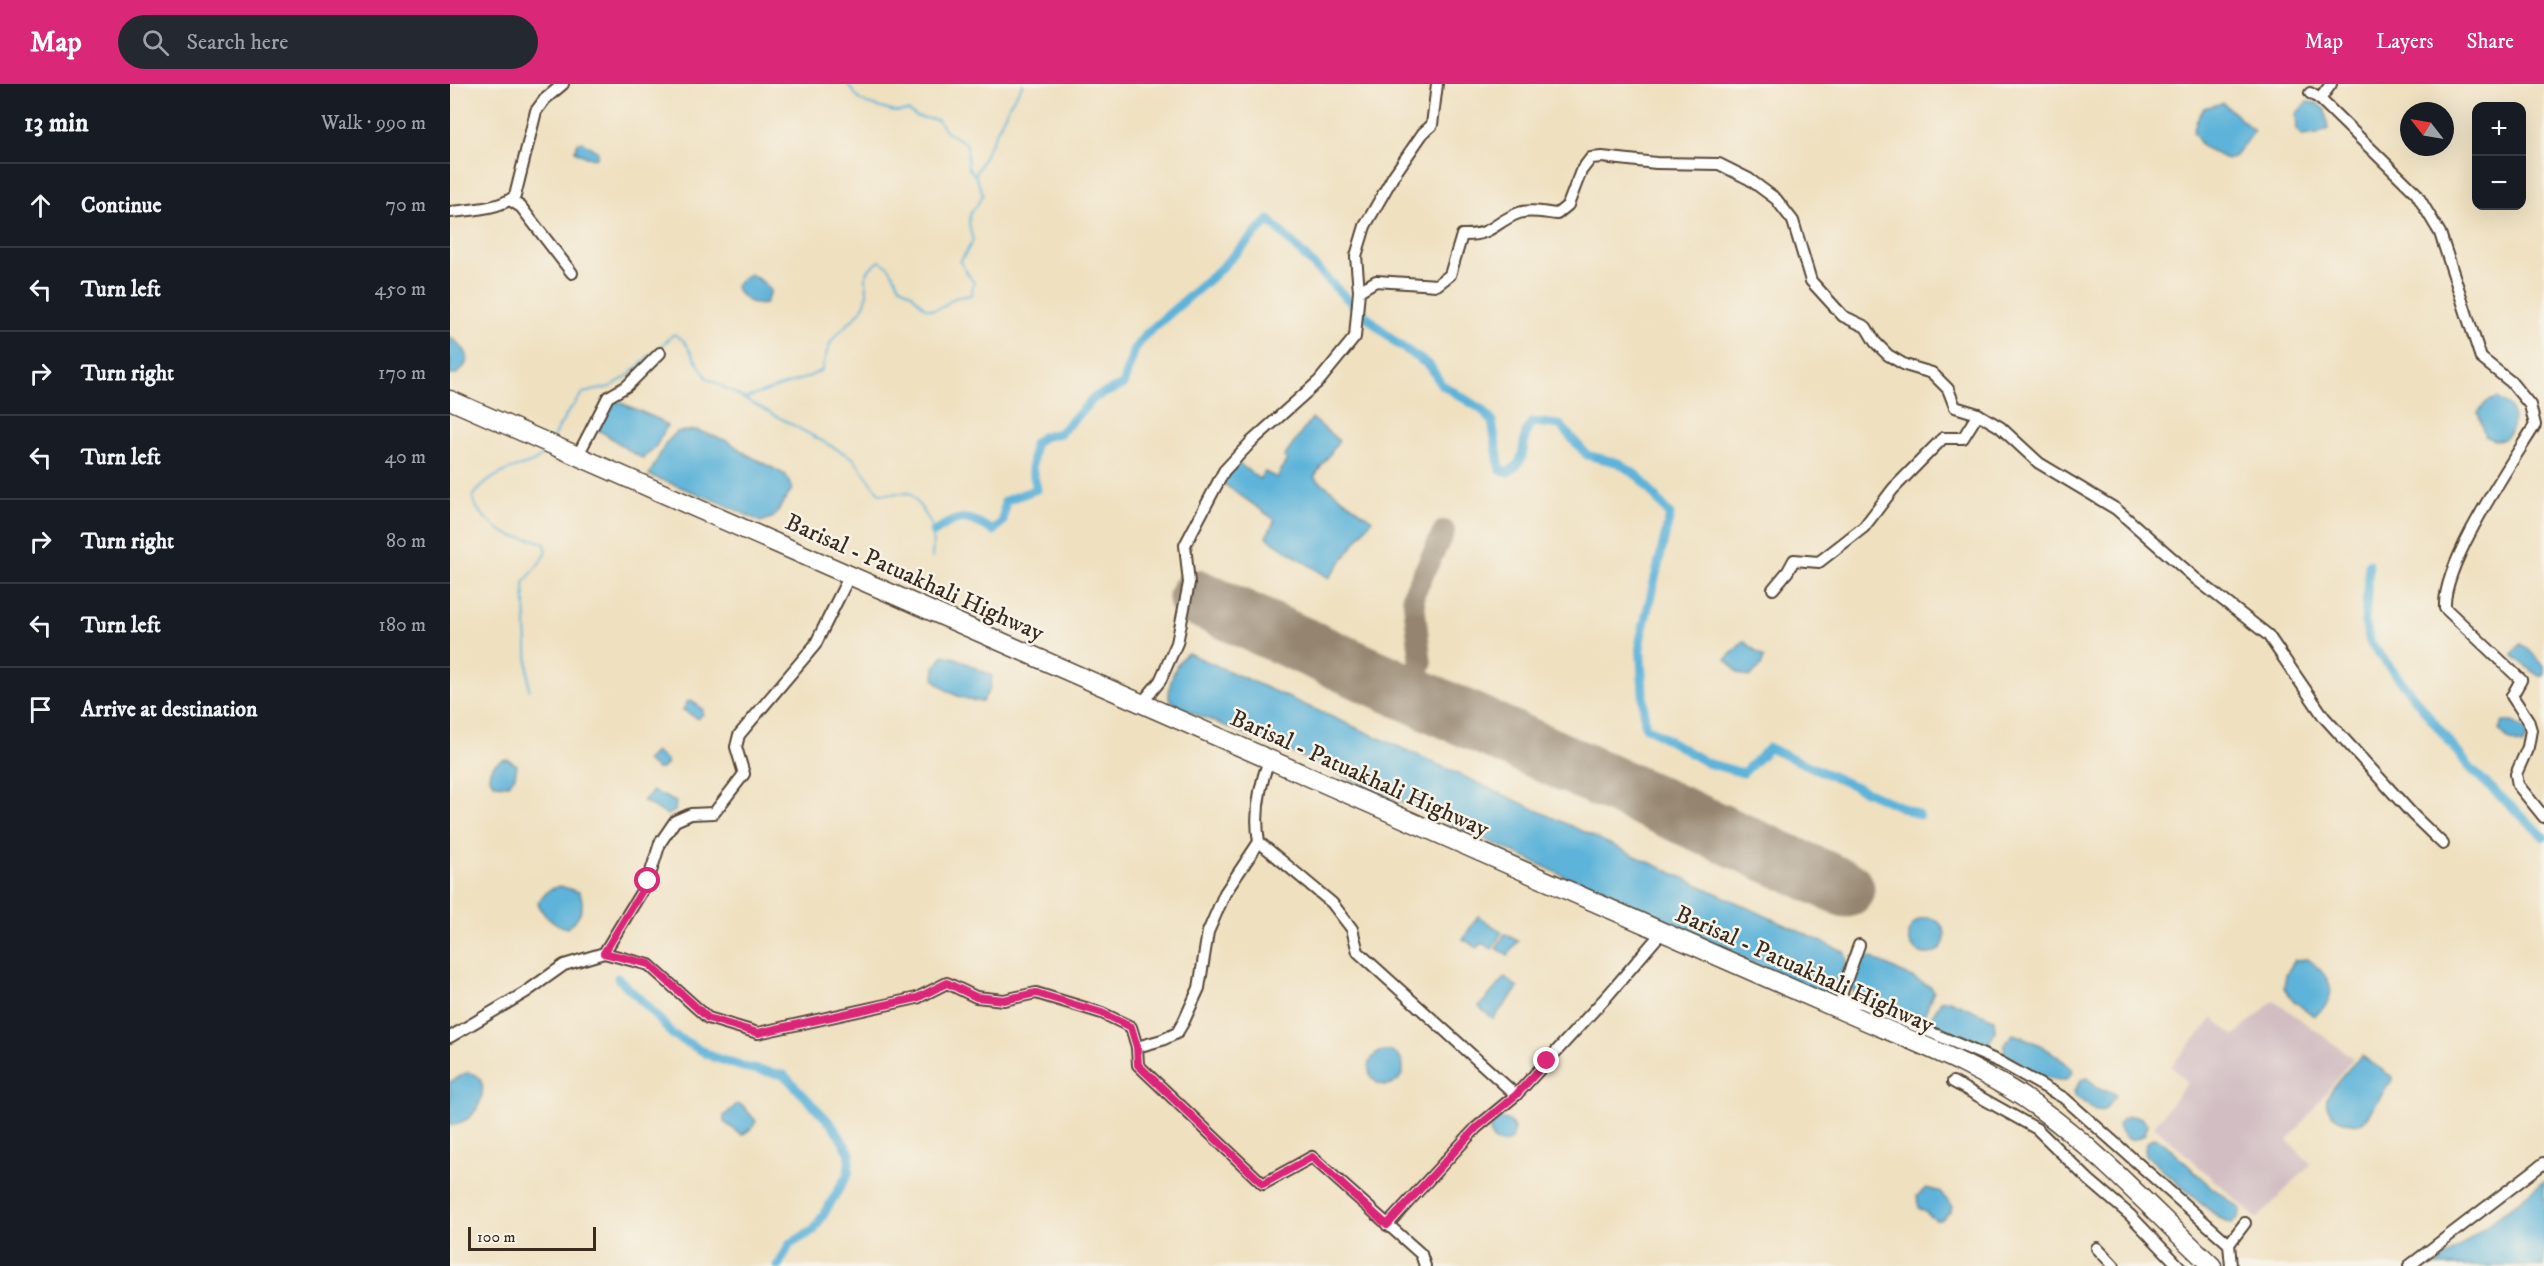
<!DOCTYPE html>
<meta charset="utf-8">
<style>
body{margin:0;font-family:"IM FELL DW Pica",serif;background:#242831;color:#f1f3f6}
.controls{position:absolute;right:18px;top:18px;display:grid;overflow:hidden;border-radius:12px;box-shadow:0 6px 24px #0002}
.controls button{width:54px;height:54px;display:grid;place-items:center;padding:0;border:0;border-bottom:2px solid #363941;background:#171b24;color:#f1f3f6;font:30px sans-serif}
.compass{position:absolute;left:1950px;top:18px;width:54px;height:54px;border-radius:50%;background:#171b24;box-shadow:0 6px 24px #0002;rotate:301deg}
.scale{position:absolute;left:18px;bottom:15px;width:128px;box-sizing:border-box;padding-left:6px;border:3px solid #3b2a1e;border-top:0;font-size:16px;line-height:21px;white-space:nowrap;color:#3b2a1e;-webkit-text-stroke:4px #f7f3e8;paint-order:stroke}
.stop{position:absolute;width:18px;height:18px;margin:-14px;border:4px solid #db2777;border-radius:50%;background:#fff}
.stop.end{background:#db2777;border-color:#fff;box-shadow:0 2px 6px #0008}
.list{margin:0;padding:0;list-style:none}
h2{display:flex;justify-content:space-between;align-items:center;height:78px;margin:0;padding:0 24px;font-size:26px}
h2 small{font-size:20px;font-weight:400;color:#9ea1a6}
.list li{display:grid;grid-template-columns:39px 1fr auto;gap:18px;align-items:center;box-sizing:border-box;height:84px;padding:0 24px;border-top:2px solid #363941}
.list b{display:block;font-size:22px;white-space:nowrap}
.list em{font-size:20px;font-style:normal;color:#9ea1a6}
.icon{flex:none;width:33px;height:33px;fill:none;stroke:currentColor;stroke-width:2;stroke-linecap:round;stroke-linejoin:round}
.map{position:relative;flex:none;width:2094px;height:1182px;overflow:hidden}
header{display:flex;align-items:center;gap:36px;box-sizing:border-box;height:84px;padding:0 30px;background:#db2777;color:#fff}
header strong{font-size:28px}
nav{display:flex;gap:33px;margin-inline-start:auto;font-size:21px}
.search{width:420px;height:54px;background:#242831;display:flex;align-items:center;gap:15px;box-sizing:border-box;padding:0 21px;border-radius:33px;color:#9ea1a6;font-size:22px}
main{display:flex}
aside{flex:1;background:#171b24}
.map>svg:first-child{display:block}
.industrial{fill:#d2bec2}
.water{fill:#5db3d9;stroke:#4c6e7c;stroke-width:1.5}
.lines{fill:none;stroke-linecap:round;stroke-linejoin:round}
.stream{stroke:#5db3d9;stroke-width:2}
.canal{stroke:#5db3d9;stroke-width:9}
.taxiway{stroke:#95856f;stroke-width:22}
.runway{stroke:#95856f;stroke-width:57}
.street-casing{stroke:#564536;stroke-width:14}
.highway-casing{stroke:#564536;stroke-width:21}
.street{stroke:#fff;stroke-width:10}
.highway{stroke:#fff;stroke-width:18}
.route{stroke:#db2777;stroke-width:8}
.labels{text-anchor:middle;stroke-width:5;stroke-linejoin:round;paint-order:stroke}
.street-label{font-size:24px;fill:#3b2a1e;stroke:#f7f3e8}
</style>
<header>
<strong>Map</strong>
<div class="search"><svg class="icon" aria-label="search" viewBox="0 0 24 24"><circle cx="10" cy="10" r="6"/><path d="M15 15l6 6"/></svg>Search here</div>
<nav><a>Map</a><a>Layers</a><a>Share</a></nav>
</header>
<main>
<aside>
<h2>13 min<small>Walk · 990 m</small></h2>
<ul class="list">
<li><svg class="icon" aria-label="ahead" viewBox="0 0 24 24"><path d="M12 20V5M6 11l6-6 6 6"/></svg><div><b>Continue</b></div><em>70 m</em></li>
<li><svg class="icon" aria-label="left" viewBox="0 0 24 24"><path d="M17 20v-9H6M10 6l-5 5 5 5"/></svg><div><b>Turn left</b></div><em>450 m</em></li>
<li><svg class="icon" aria-label="right" viewBox="0 0 24 24"><path d="M7 20v-9h11M14 6l5 5-5 5"/></svg><div><b>Turn right</b></div><em>170 m</em></li>
<li><svg class="icon" aria-label="left" viewBox="0 0 24 24"><path d="M17 20v-9H6M10 6l-5 5 5 5"/></svg><div><b>Turn left</b></div><em>40 m</em></li>
<li><svg class="icon" aria-label="right" viewBox="0 0 24 24"><path d="M7 20v-9h11M14 6l5 5-5 5"/></svg><div><b>Turn right</b></div><em>80 m</em></li>
<li><svg class="icon" aria-label="left" viewBox="0 0 24 24"><path d="M17 20v-9H6M10 6l-5 5 5 5"/></svg><div><b>Turn left</b></div><em>180 m</em></li>
<li><svg class="icon" aria-label="arrive" viewBox="0 0 24 24"><path d="M6 21V4h12l-3 4 3 4H6"/></svg><div><b>Arrive at destination</b></div></li>
</ul>
</aside>
<div class="map">
<svg width="2094" height="1182" viewBox="0 0 2094 1182">
<rect width="100%" height="100%" fill="#f7f3e8"/>
<filter id="ink" filterUnits="userSpaceOnUse"><feTurbulence type="fractalNoise" baseFrequency=".0167" numOctaves="2"/><feDisplacementMap in="SourceGraphic" scale="12" xChannelSelector="R" yChannelSelector="G"/><feConvolveMatrix kernelMatrix="1 2 1 2 8 2 1 2 1" color-interpolation-filters="sRGB"/></filter>
<filter id="wash" filterUnits="userSpaceOnUse"><feTurbulence type="fractalNoise" baseFrequency=".008" numOctaves="4" result="noise"/><feDisplacementMap in="SourceGraphic" scale="24" xChannelSelector="R" yChannelSelector="G"/><feGaussianBlur stdDeviation="1.35" result="paint"/><feColorMatrix in="noise" values="0 0 0 0 0 0 0 0 0 0 0 0 0 0 0 0 0 1.4 0 .05"/><feComposite in="paint" operator="in"/></filter>
<g filter="url(#wash)">
<rect width="100%" height="100%" fill="#efe0c0"/>
<polygon class="industrial" points="1824,916 1903,974 1838,1057 1861,1080 1807,1135 1704,1042 1737,999 1721,982 1763,934 1784,952"/>
<g class="water">
<polygon points="1857,18 1866,19 1875,26 1878,45 1867,50 1852,52 1847,46 1846,30"/>
<polygon points="1773,19 1804,47 1785,72 1778,76 1753,63 1743,48 1747,36 1754,24"/>
<polygon points="133,58 148,68 147,74 136,73 125,67 127,59"/>
<path d="M300,190L313,198L321,207L315,220C302,223 291,213 285,203L293,194Z"/>
<path d="M0,253C15,265 28,274 5,291H0Z"/>
<path d="M2047,314L2060,323C2065,336 2064,345 2054,355L2044,356L2035,352L2028,328L2037,318Z"/>
<path d="M162,317L169,318L210,336L217,342L206,362L193,374C176,368 165,354 148,346C147,334 155,326 162,317Z"/>
<polygon points="862,334 889,357 864,393 922,436 879,494 816,453 825,436 773,399 786,377 809,395 815,388 827,394 837,375 834,373"/>
<polygon points="246,346 278,357 296,370 336,391 342,405 324,433 311,438 272,419 199,391 216,359 227,348"/>
<polygon points="1294,557 1314,574 1311,582 1299,593 1288,589 1276,575"/>
<polygon points="2070,560 2077,564 2094,582 2094,592 2089,592 2062,571"/>
<path d="M738,569L965,670L1394,868L1397,874L1389,902L1379,912L1343,898L1052,763L845,670L728,623L719,614C719,599 725,577 738,569Z"/>
<path d="M493,571L506,574L542,592L540,605L532,618C513,615 497,610 484,595L485,583Z"/>
<polygon points="242,617 253,626 253,630 248,635 233,626 237,618"/>
<path d="M2053,638H2063L2077,647L2076,656L2072,661C2061,658 2056,655 2049,646Z"/>
<polygon points="205,668 216,676 217,679 212,685 207,685 196,677"/>
<path d="M57,675L67,681L65,692L58,701L44,700L39,692C40,682 48,676 57,675Z"/>
<polygon points="203,707 226,718 225,727 217,731 193,717"/>
<path d="M110,802L129,808C137,821 129,835 117,844C105,841 91,831 88,818L99,806Z"/>
<polygon points="1028,832 1052,848 1042,865 1032,859 1028,864 1013,855"/>
<circle cx="1477" cy="852" r="18"/>
<polygon points="1055,850 1068,857 1058,871 1046,864"/>
<polygon points="1420,873 1481,903 1484,907 1472,936 1406,912 1400,901 1408,879"/>
<path d="M1858,875C1881,893 1892,912 1864,932L1844,917L1834,904L1836,890L1845,876Z"/>
<polygon points="1055,893 1068,904 1043,935 1029,923"/>
<polygon points="1499,916 1544,935 1545,947 1536,965 1484,940 1481,933 1491,917"/>
<path d="M1563,950C1586,957 1606,969 1623,986L1617,996C1593,997 1572,983 1554,969V961Z"/>
<circle cx="936" cy="984" r="17"/>
<path d="M1912,972L1942,993V996L1914,1037C1902,1045 1873,1032 1877,1015C1879,1006 1904,978 1912,972Z"/>
<path d="M16,989C40,988 34,1019 22,1031C16,1037 8,1040 0,1042V998Z"/>
<polygon points="1637,994 1651,1006 1664,1009 1666,1012 1654,1026 1647,1027 1626,1013 1624,1007 1631,996"/>
<polygon points="287,1020 293,1022 306,1037 302,1044 292,1051 274,1038 274,1032"/>
<path d="M1679,1032L1690,1033L1698,1041L1694,1051C1681,1059 1674,1056 1668,1042L1672,1035Z"/>
<circle cx="1052" cy="1047" r="12"/>
<path d="M1703,1054L1712,1057L1760,1102L1791,1125L1789,1132L1782,1140C1768,1138 1710,1083 1696,1071C1694,1064 1696,1058 1703,1054Z"/>
<polygon points="2094,1097 2094,1182 1985,1182"/>
<polygon points="1476,1104 1488,1107 1502,1121 1501,1127 1491,1136 1486,1136 1469,1124 1467,1112"/>
</g>
<g class="lines">
<g class="stream">
<polyline points="398,1 410,16 417,20 445,28 458,27 467,33 488,36 495,47 517,60 518,84 525,91"/>
<path d="M207,266L224,250L234,257L257,294L403,374L430,410L460,409C481,437 485,438 482,474"/>
<path d="M293,315L358,293L372,286C375,276 377,261 384,254C402,233 424,226 415,194L420,184L430,177L439,183L450,202L462,210L475,224L485,226L494,222L504,214L521,211L524,199L510,178L523,157C521,148 516,136 522,127C527,121 530,118 533,110L525,91L560,20L573,0"/>
<polyline points="103,353 118,328 133,309 160,303 179,291 202,269"/>
<path d="M79,606L74,499L96,470L95,460C84,453 74,455 62,452C48,447 23,427 23,412C31,402 43,393 54,388C70,380 86,382 96,366"/>
</g>
<g class="canal">
<path d="M484,448C509,430 517,431 543,447L553,437L555,417L587,405L582,384L584,360L592,353L610,349L645,313L673,301L685,265L695,251L764,191L819,136L893,211L946,259L980,282L991,300L1031,325L1042,337L1050,386L1058,388C1081,376 1068,354 1082,338L1110,341L1137,371L1169,379L1189,393L1220,431L1190,557L1195,642L1257,679L1293,689L1319,664L1469,731"/>
<polyline points="1919,480 1915,538 1920,558 2021,685 2094,753"/>
<polyline points="168,894 203,928 222,950 263,973 293,983 334,991 383,1042 400,1069 398,1090 364,1146 340,1160 328,1182"/>
</g>
<polyline class="taxiway" points="958,609 971,580 963,511 994,447"/>
<polyline class="runway" points="747,514 1396,805"/>
</g>
</g>
<g filter="url(#ink)">
<g class="lines">
<g class="street-casing">
<g id="street">
<path d="M1860,9L1870,15L1966,109L1990,149L2031,274L2061,298L2080,321L2085,341C2061,380 1992,480 1995,524L2071,596L2062,612L2078,636L2081,646L2078,663L2066,690L2068,701L2094,733"/>
<polyline points="1870,15 1881,0"/>
<polyline points="60,116 71,123 122,189"/>
<path d="M0,128C19,126 50,125 65,112L86,27L95,15L113,0"/>
<path d="M909,207L926,197L987,201L1000,191L1012,151C1043,152 1044,138 1069,129C1079,125 1096,129 1107,130L1118,121L1131,87L1141,74L1152,73L1206,79L1269,80L1299,95L1326,115L1343,137L1361,197L1393,232L1416,243L1425,258L1438,271L1455,281L1482,289L1498,305L1505,323L1528,330L1513,354H1493L1443,405L1414,443L1369,478L1344,476L1338,487L1323,505"/>
<polyline points="1528,330 1550,343 1589,379 1666,425 1746,495 1818,551 1874,633 1964,732 1993,760"/>
<polyline points="128,371 158,313 177,302 210,269"/>
<polyline points="692,619 710,597 727,559 739,499 735,461 774,387 801,358 869,297 905,253 909,207 906,172 915,142 944,91 973,49 982,41 987,0"/>
<path d="M819,676C809,703 804,729 809,758L882,819L902,845L908,868L1066,1011"/>
<polyline points="1409,861 1391,911 1395,917 1412,919 1550,978 1614,1014 1779,1160 1781,1182"/>
<polyline points="154,869 198,797 210,759 225,737 241,730 264,729 294,690 286,663 289,651 365,561 400,491"/>
<polyline points="0,953 76,908 114,881 154,869 199,881 258,934 308,949 467,914 497,899 526,913 554,916 586,909 652,929 681,943 687,963 688,981 813,1100 862,1073 971,1170 975,1182"/>
<polyline points="687,963 712,956 727,949 734,937 749,904 758,848 775,809 809,758"/>
<polyline points="1503,998 1587,1045 1639,1096 1680,1131 1729,1182"/>
<polyline points="937,1141 1026,1044 1066,1011 1159,910 1212,848"/>
<polyline points="1779,1160 1795,1139"/>
<polyline points="1647,1164 1664,1182"/>
<polyline points="1959,1182 2094,1079"/>
</g>
</g>
<g class="highway-casing">
<path id="highway" d="M0,316L1386,924C1453,954 1531,981 1590,1025C1650,1068 1707,1131 1762,1182"/>
</g>
<use href="#street" class="street"/>
<use href="#highway" class="highway"/>
</g>
</g>
<g class="lines" filter="url(#ink)">
<polyline class="route" points="198,797 154,869 199,880 258,934 308,949 467,914 497,899 526,913 554,916 586,909 652,929 681,943 687,963 688,981 813,1100 862,1073 937,1141 1026,1044 1066,1011 1097,977"/>
</g>
<g class="labels">
<g class="street-label">
<text transform="translate(465 493) rotate(24)" y="8">Barisal - Patuakhali Highway</text>
<text transform="translate(910 689) rotate(24)" y="8">Barisal - Patuakhali Highway</text>
<text transform="translate(1355 885) rotate(24)" y="8">Barisal - Patuakhali Highway</text>
</g>
</g>
</svg>
<div class="controls">
<button>+</button>
<button>−</button>
</div>
<svg class="compass" viewBox="-18 -18 36 36"><path d="M0-13l5 13h-10z" fill="#e53935"/><path d="M0 13l5-13h-10z" fill="#9ea1a6"/></svg>
<div class="scale">100 m</div>
<div class="stop" style="left:198px;top:797px"></div>
<div class="stop end" style="left:1097px;top:977px"></div>
</div>
</main>
